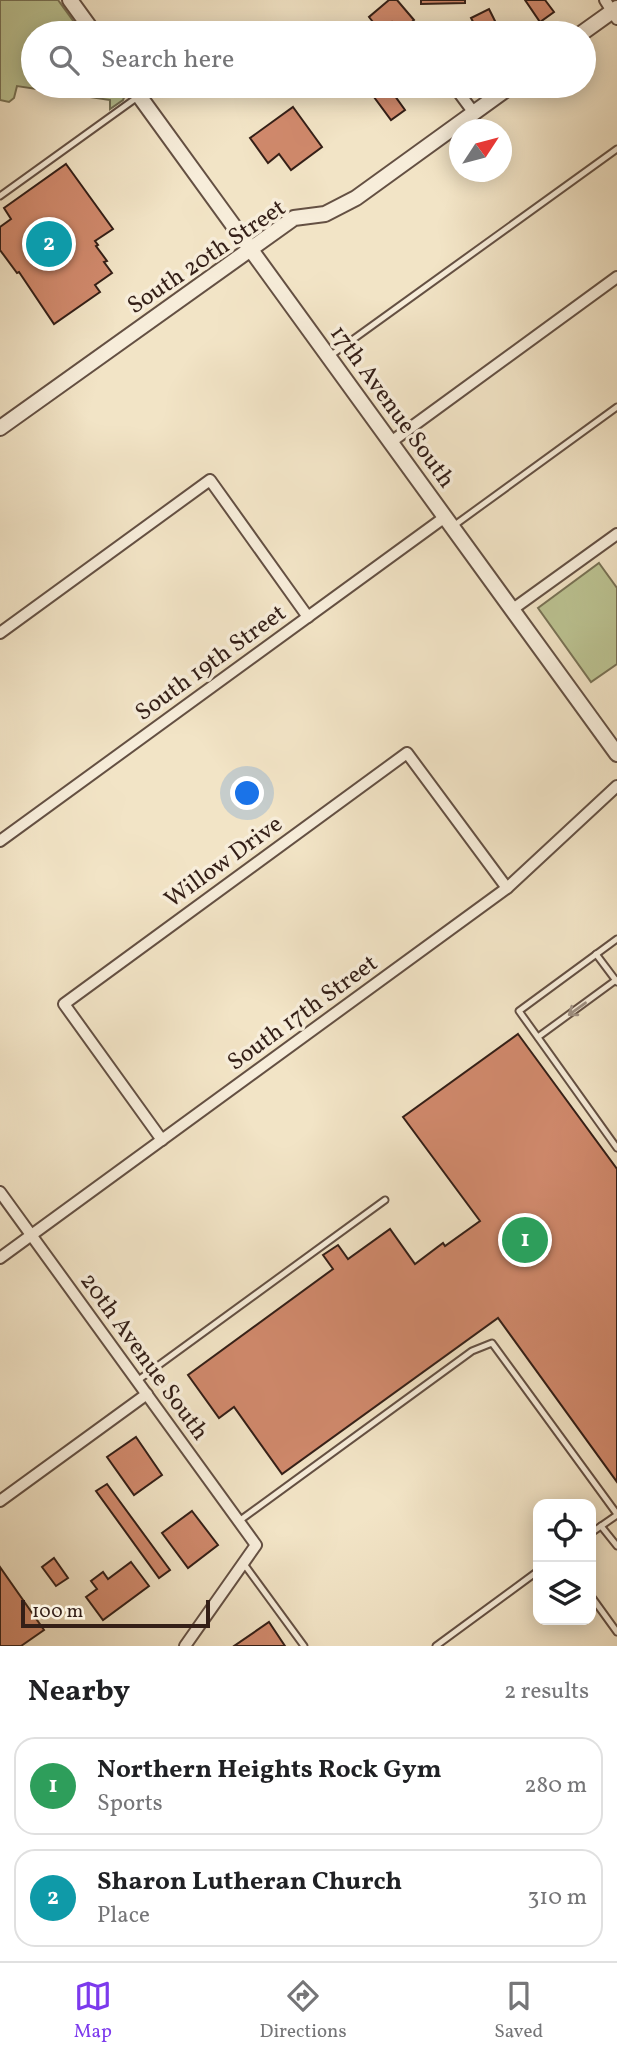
<!DOCTYPE html>
<style>
body{margin:0;font-family:Vollkorn,serif;background:#f2f2f2;color:#202124}
.controls{position:absolute;right:21px;bottom:21px;display:grid;overflow:hidden;border-radius:14px;box-shadow:0 4px 18px #0003}
.controls button{width:63px;height:63px;display:grid;place-items:center;padding:0;border:0;border-bottom:2px solid #e0e0e0;background:#fff;color:#202124;font:35px sans-serif}
.compass{position:absolute;left:449px;top:119px;width:63px;height:63px;border-radius:50%;background:#fff;box-shadow:0 4px 18px #0003;rotate:54deg}
.scale{position:absolute;left:21px;bottom:18px;width:189px;box-sizing:border-box;padding-left:7px;border:4px solid #341f17;border-top:0;font-size:19px;line-height:24px;white-space:nowrap;color:#341f17;-webkit-text-stroke:5px #f7edda;paint-order:stroke}
.you{position:absolute;left:248px;top:794px;width:24px;height:24px;margin:-18px;border:5px solid #fff;border-radius:50%;background:#1a73e8;box-shadow:0 0 0 10px #1a73e833}
.badge{display:grid;place-items:center;width:46px;height:46px;border-radius:50%;background:#7c3aed;color:#fff;font-size:23px;font-weight:700}
.pin{position:absolute;translate:-50% -50%;border:4px solid #fff;box-shadow:0 2px 7px #0006}
.list{margin:0;padding:0;list-style:none}
h2{display:flex;justify-content:space-between;align-items:center;height:91px;margin:0;padding:0 28px;font-size:30px}
h2 small{font-size:23px;font-weight:400;color:#757577}
.list li{display:grid;grid-template-columns:46px 1fr auto;gap:21px;align-items:center;box-sizing:border-box;height:98px;margin:0 14px 14px;padding:0 14px;border:2px solid #e0e0e0;border-radius:21px}
.list b{display:block;font-size:26px;white-space:nowrap}
.list p{margin:0;font-size:23px;white-space:nowrap;color:#757577}
.list em{font-size:23px;font-style:normal;color:#757577}
.icon{flex:none;width:38px;height:38px;fill:none;stroke:currentColor;stroke-width:2;stroke-linecap:round;stroke-linejoin:round}
.map{position:relative;flex:none;width:617px;height:1646px;overflow:hidden}
.search{position:absolute;background:#fff;box-shadow:0 4px 18px #0003;left:21px;right:21px;top:21px;height:77px;display:flex;align-items:center;gap:18px;box-sizing:border-box;padding:0 24px;border-radius:38px;color:#757577;font-size:26px}
.sheet{height:315px;background:#fff}
nav{display:flex;justify-content:space-around;align-items:center;box-sizing:border-box;height:98px;border-top:2px solid #e0e0e0;background:#fff;font-size:19px;color:#757577}
nav a{display:grid;justify-items:center;gap:4px}
nav .on{color:#7c3aed}
.map>svg:first-child{display:block}
.green{fill:#bcc493;stroke:#787255;stroke-width:2}
.building{fill:#d0896c;stroke:#341f17;stroke-width:2}
.lines{fill:none;stroke-linecap:round;stroke-linejoin:round}
.service-casing{stroke:#645043;stroke-width:9}
.minor-casing{stroke:#645043;stroke-width:14}
.tertiary-casing{stroke:#645043;stroke-width:18}
.service{stroke:#f7edda;stroke-width:5}
.minor{stroke:#f7edda;stroke-width:10}
.tertiary{stroke:#f7edda;stroke-width:14}
.oneway{stroke:#9f9082}
.labels{text-anchor:middle;stroke-width:7;stroke-linejoin:round;paint-order:stroke}
.street-label{font-size:24px;fill:#341f17;stroke:#f7edda}
</style>
<div class="map">
<svg width="617" height="1646" viewBox="0 0 617 1646">
<rect width="100%" height="100%" fill="#f2e4c6"/>
<filter id="stains"><feTurbulence type="fractalNoise" baseFrequency=".00286" numOctaves="4"/><feColorMatrix values="0 0 0 0 .2 0 0 0 0 .09 0 0 0 0 .02 0 0 0 .5 -.17"/></filter>
<radialGradient id="worn" r=".72"><stop offset=".6" stop-color="#630" stop-opacity="0"/><stop offset="1" stop-color="#630" stop-opacity=".3"/></radialGradient>
<g class="green">
<polygon points="0,0 58,0 82,33 33,33 33,86 120,86 126,93 123,100 110,109 110,100 17,86 14,98 9,102 0,100"/>
<polygon points="599,563 617,588 617,664 591,682 538,608"/>
</g>
<g class="building">
<polygon points="389,0 397,0 414,20 401,32 392,22 381,32 369,17"/>
<polygon points="421,0 465,0 465,3 421,4"/>
<polygon points="525,0 545,0 554,12 540,22"/>
<polygon points="489,9 501,33 479,33 471,18"/>
<polygon points="380,86 396,86 400,91 395,96 405,110 391,120 371,93"/>
<polygon points="293,107 322,147 291,170 279,154 268,163 250,138"/>
<polygon points="66,164 113,229 95,241 98,245 96,246 107,261 104,262 112,273 95,285 100,292 54,324 19,272 17,273 0,250 0,227 11,219 4,208"/>
<polygon points="518,1034 617,1169 617,1482 498,1318 282,1474 234,1407 219,1418 188,1375 333,1269 323,1255 338,1245 348,1259 390,1229 415,1264 443,1243 445,1246 480,1221 403,1117"/>
<polygon points="136,1437 162,1475 134,1495 107,1457"/>
<polygon points="107,1484 170,1570 159,1578 96,1491"/>
<polygon points="192,1511 218,1545 188,1568 162,1533"/>
<polygon points="54,1558 68,1578 56,1586 42,1567"/>
<polygon points="131,1562 149,1586 103,1620 86,1597 97,1589 91,1581 103,1572 108,1579"/>
<polygon points="0,1567 44,1630 21,1646 0,1646"/>
<polygon points="269,1622 285,1646 234,1646"/>
</g>
<g class="lines">
<g class="service-casing">
<g id="service">
<polyline points="0,196 139,96"/>
<polyline points="330,356 617,149"/>
<polyline points="452,527 617,407"/>
<polyline points="617,939 519,1011 617,1148"/>
<polyline points="596,954 617,982"/>
<polyline points="538,1037 616,980"/>
<polyline points="137,1381 385,1200"/>
<polyline points="239,1521 472,1351 492,1343 617,1514"/>
<polyline points="601,1526 617,1546"/>
<polyline points="591,1533 617,1515"/>
<polyline points="244,1564 304,1646"/>
<polyline points="591,1596 617,1632"/>
<polyline points="436,1646 538,1571"/>
</g>
</g>
<g class="minor-casing">
<g id="minor">
<polyline points="605,0 617,19"/>
<polyline points="454,86 474,113"/>
<polyline points="391,442 617,277"/>
<polyline points="513,609 617,534"/>
<polyline points="0,633 210,480 308,617"/>
<polyline points="0,841 445,517"/>
<polyline points="162,1140 64,1004 407,753 507,888"/>
<polyline points="0,1192 256,1545 185,1646"/>
<polyline points="0,1258 507,888 617,786"/>
<polyline points="0,1501 147,1394"/>
</g>
</g>
<g class="tertiary-casing">
<g id="tertiary">
<polyline points="70,0 94,33"/>
<polyline points="582,33 617,8"/>
<polyline points="132,86 617,754"/>
<polyline points="0,428 294,218 325,214 356,198 511,86"/>
</g>
</g>
<use href="#service" class="service"/>
<use href="#minor" class="minor"/>
<use href="#tertiary" class="tertiary"/>
</g>
<defs><path id="oneway-shaft" d="M-6 0H5M1.5-3L5.5 0L1.5 3" fill="none" stroke-width="1.6" stroke-linecap="round" stroke-linejoin="round" transform="scale(1.75)"/></defs>
<use class="oneway" href="#oneway-shaft" transform="translate(577 1009) rotate(144)"/>
<g class="labels">
<g class="street-label">
<text transform="translate(206 256) rotate(-34)" y="8">South 20th Street</text>
<text transform="translate(393 406) rotate(54)" y="8">17th Avenue South</text>
<text transform="translate(210 662) rotate(-36)" y="8">South 19th Street</text>
<text transform="translate(223 861) rotate(-36)" y="8">Willow Drive</text>
<text transform="translate(302 1012) rotate(-36)" y="8">South 17th Street</text>
<text transform="translate(145 1356) rotate(54)" y="8">20th Avenue South</text>
</g>
</g>
<rect width="100%" height="100%" filter="url(#stains)"/>
<rect width="100%" height="100%" fill="url(#worn)"/>
</svg>
<div class="controls">
<button><svg class="icon" aria-label="locate" viewBox="0 0 24 24"><circle cx="12" cy="12" r="6"/><path d="M12 2v4M12 18v4M2 12h4M18 12h4"/></svg></button>
<button><svg class="icon" aria-label="layers" viewBox="0 0 24 24"><path d="M12 4l9 5-9 5-9-5zM3 14l9 5 9-5"/></svg></button>
</div>
<svg class="compass" viewBox="-18 -18 36 36"><path d="M0-13l5 13h-10z" fill="#e53935"/><path d="M0 13l5-13h-10z" fill="#757577"/></svg>
<div class="scale">100 m</div>
<div class="you"></div>
<div class="pin badge" style="left:525px;top:1240px;background:#2e9e5b">1</div>
<div class="pin badge" style="left:49px;top:244px;background:#0f9aa8">2</div>
<div class="search"><svg class="icon" aria-label="search" viewBox="0 0 24 24"><circle cx="10" cy="10" r="6"/><path d="M15 15l6 6"/></svg>Search here</div>
</div>
<section class="sheet">
<h2>Nearby<small>2 results</small></h2>
<ul class="list">
<li><span class="badge" style="background:#2e9e5b">1</span><div><b>Northern Heights Rock Gym</b><p>Sports</p></div><em>280 m</em></li>
<li><span class="badge" style="background:#0f9aa8">2</span><div><b>Sharon Lutheran Church</b><p>Place</p></div><em>310 m</em></li>
</ul>
</section>
<nav>
<a class="on"><svg class="icon" aria-label="map" viewBox="0 0 24 24"><path d="M3 6l6-2 6 2 6-2v14l-6 2-6-2-6 2zM9 4v14M15 6v14"/></svg>Map</a>
<a><svg class="icon" aria-label="directions" viewBox="0 0 24 24"><path d="M12 3l9 9-9 9-9-9zM9 14v-3h6M13 9l2 2-2 2"/></svg>Directions</a>
<a><svg class="icon" aria-label="saved" viewBox="0 0 24 24"><path d="M7 4h10v16l-5-4-5 4z"/></svg>Saved</a>
</nav>
